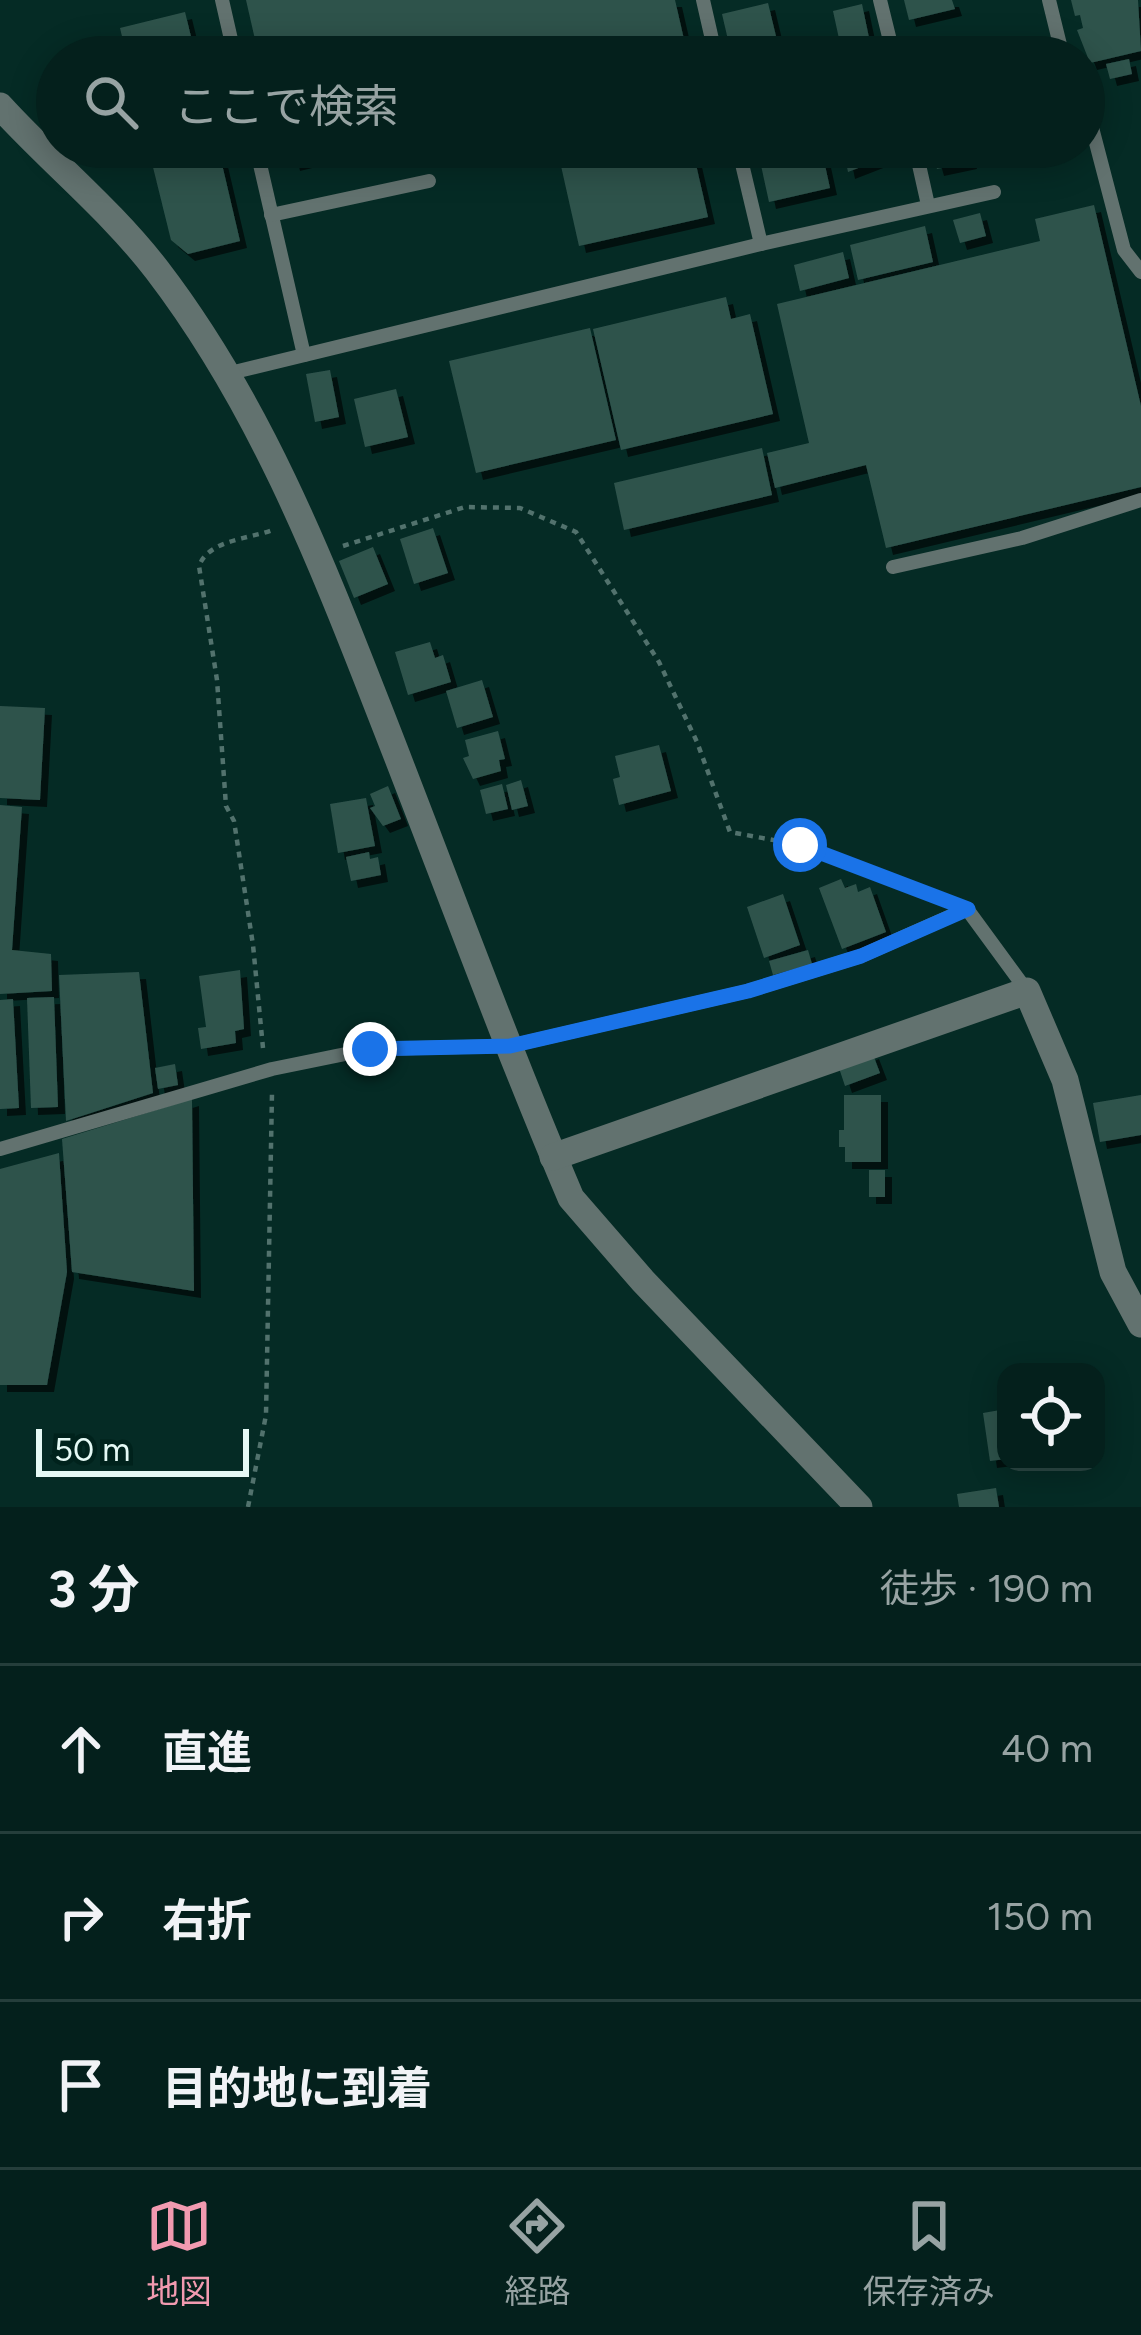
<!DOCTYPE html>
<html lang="ja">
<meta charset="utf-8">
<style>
body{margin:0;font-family:Figtree,"Noto Sans JP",sans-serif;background:#0d2825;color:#f1f3f6}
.controls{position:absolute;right:36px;bottom:36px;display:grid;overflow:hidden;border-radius:24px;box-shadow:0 6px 30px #0003}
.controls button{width:108px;height:108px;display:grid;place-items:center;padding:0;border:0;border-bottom:3px solid #253e3b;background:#04201c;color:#f1f3f6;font:60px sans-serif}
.scale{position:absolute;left:36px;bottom:30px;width:213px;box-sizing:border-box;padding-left:12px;border:6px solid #e5f9f5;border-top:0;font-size:33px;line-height:42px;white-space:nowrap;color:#e5f9f5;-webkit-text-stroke:9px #00221c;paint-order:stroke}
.stop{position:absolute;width:36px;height:36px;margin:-27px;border:9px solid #1a73e8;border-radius:50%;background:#fff}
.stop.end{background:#1a73e8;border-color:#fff;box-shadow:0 3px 12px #0008}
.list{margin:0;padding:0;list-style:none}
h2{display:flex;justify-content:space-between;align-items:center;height:156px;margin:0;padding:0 48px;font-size:51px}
h2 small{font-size:39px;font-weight:400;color:#97a3a3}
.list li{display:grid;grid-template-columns:78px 1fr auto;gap:36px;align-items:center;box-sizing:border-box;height:168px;padding:0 48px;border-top:3px solid #253e3b}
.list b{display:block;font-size:45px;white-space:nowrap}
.list em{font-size:39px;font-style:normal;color:#97a3a3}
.icon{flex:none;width:66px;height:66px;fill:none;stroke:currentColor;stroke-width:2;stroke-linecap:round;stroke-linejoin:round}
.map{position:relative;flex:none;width:1141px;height:1507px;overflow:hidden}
.search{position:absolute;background:#04201c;box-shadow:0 6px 30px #0003;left:36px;right:36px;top:36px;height:132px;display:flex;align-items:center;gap:30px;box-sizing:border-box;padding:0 42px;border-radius:66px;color:#97a3a3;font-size:45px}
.sheet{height:660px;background:#04201c}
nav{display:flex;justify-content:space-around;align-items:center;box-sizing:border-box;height:168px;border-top:3px solid #253e3b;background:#04201c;font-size:33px;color:#97a3a3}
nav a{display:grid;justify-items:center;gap:6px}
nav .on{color:#f29ab0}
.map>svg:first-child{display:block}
.building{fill:#2f534c;filter:url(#shadow)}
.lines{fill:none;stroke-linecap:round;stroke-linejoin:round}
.path{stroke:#52726d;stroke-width:4.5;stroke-dasharray:6 6;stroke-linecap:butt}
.lane{stroke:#62726f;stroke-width:14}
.street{stroke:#62726f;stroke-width:27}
.route{stroke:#1a73e8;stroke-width:15}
</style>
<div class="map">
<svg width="1141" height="1507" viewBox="0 0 1141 1507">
<defs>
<filter id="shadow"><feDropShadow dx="7" dy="7" stdDeviation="0" flood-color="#0009"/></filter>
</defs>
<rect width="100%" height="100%" fill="#052b25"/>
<g class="building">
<polygon points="246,0 675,0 688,57 259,57"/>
<polygon points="904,0 952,0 955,9 909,20"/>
<polygon points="1071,0 1138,0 1141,51 1090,63 1077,30 1083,28 1080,15 1075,16"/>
<polygon points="768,3 781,57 732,57 722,14"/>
<polygon points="862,4 873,57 843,57 833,11"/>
<polygon points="185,12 196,57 127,57 120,28"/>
<polygon points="1129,59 1132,74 1110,79 1106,64"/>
<polygon points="148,147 218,147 240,241 188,254 171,240"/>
<polygon points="289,147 355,147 355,149 293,164"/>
<polygon points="605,147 692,147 708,217 579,246 559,157"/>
<polygon points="757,147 821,147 830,188 769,202"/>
<polygon points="843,147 882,147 884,158 848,172"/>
<polygon points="951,147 966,147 970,162 937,169 932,151"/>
<polygon points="1094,205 1141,406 1141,487 886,548 866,465 775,488 767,453 809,443 777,304 1040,241 1035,219"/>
<polygon points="980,213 986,236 960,243 953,220"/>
<polygon points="925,226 933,262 858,280 850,245"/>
<polygon points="843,252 849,278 800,291 794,265"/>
<polygon points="726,297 731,319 750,314 773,414 621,450 593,329"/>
<polygon points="590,328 616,440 476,473 449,361"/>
<polygon points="330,370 339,417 315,422 306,374"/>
<polygon points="396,389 408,437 365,447 354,399"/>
<polygon points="762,448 772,495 624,530 614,483"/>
<polygon points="433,528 448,573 414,584 400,539"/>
<polygon points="373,547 388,584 354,598 339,561"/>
<polygon points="430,642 435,658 443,655 451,682 408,695 395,652"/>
<polygon points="482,680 493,717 457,728 446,691"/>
<polygon points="0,706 45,708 40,800 0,798"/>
<polygon points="498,731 505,759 499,760 501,771 473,779 463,758 469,756 465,740"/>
<polygon points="659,745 671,791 619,805 613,779 620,777 615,756"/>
<polygon points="521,780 528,806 512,810 506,785"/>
<polygon points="502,784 508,809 486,814 480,790"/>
<polygon points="388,786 401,819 383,826 370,808 375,806 370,794"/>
<polygon points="366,798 375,846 338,853 330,804"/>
<polygon points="0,805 22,807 12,950 51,954 52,991 0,994"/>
<polygon points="369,852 370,859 378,857 381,875 351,881 346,857"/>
<polygon points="841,879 845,888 856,884 858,892 870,887 886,932 842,949 819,888"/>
<polygon points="783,894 800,945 764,958 747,907"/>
<polygon points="808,950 812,964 773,975 769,961"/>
<polygon points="240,970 244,1029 235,1031 236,1043 201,1049 198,1028 206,1027 199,976"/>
<polygon points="139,972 153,1093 66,1121 59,975"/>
<polygon points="54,997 58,1107 31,1108 27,998"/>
<polygon points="13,999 19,1108 0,1109 0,1000"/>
<polygon points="872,1052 880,1073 845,1086 838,1065"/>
<polygon points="175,1064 178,1085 158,1089 155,1068"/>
<polygon points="844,1095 881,1095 881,1162 845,1162 845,1147 839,1147 839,1130 844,1130"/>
<polygon points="1141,1095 1141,1135 1100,1142 1093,1103"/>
<polygon points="192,1099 194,1291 72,1272 62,1139"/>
<polygon points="59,1153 67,1272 47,1385 0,1385 0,1169"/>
<rect x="869" y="1170" width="16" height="27"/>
<polygon points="1006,1409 1006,1459 990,1461 983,1413"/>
<polygon points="996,1488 999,1507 959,1507 957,1494"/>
</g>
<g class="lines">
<g class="path">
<polyline points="343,546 465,507 520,508 576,532 659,662 697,742 730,832 800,845 940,898"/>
<path d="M263,1048L253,945L234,821L226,806L217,680L199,566C209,539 251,539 275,529"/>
<polyline points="248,1507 266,1415 272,1093"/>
</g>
<g class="lane">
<polyline points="222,0 235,57"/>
<polyline points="703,0 716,57"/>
<polyline points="880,0 894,57"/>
<polyline points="1049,0 1063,57"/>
<polyline points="1084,97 1124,250 1141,272"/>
<polyline points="256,147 304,355"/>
<polyline points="738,147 761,244"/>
<polyline points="915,147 928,205"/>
<polyline points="271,215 429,181"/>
<polyline points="226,374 761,244 994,192"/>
<polyline points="893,567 1022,538 1141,500"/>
<polyline points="0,1149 272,1069 370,1049 510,1046 748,991 861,956 967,909 1027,991"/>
</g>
<g class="street">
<path d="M0,106C51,162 110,209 157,270C258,402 318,553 378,707C442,870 502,1036 571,1198L643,1281L859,1507"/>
<polyline points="553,1157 1027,991 1065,1080 1113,1272 1141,1324"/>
</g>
</g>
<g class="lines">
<polyline class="route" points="370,1049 510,1046 748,991 861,956 968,909 800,845"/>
</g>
</svg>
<div class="controls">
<button><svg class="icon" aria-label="locate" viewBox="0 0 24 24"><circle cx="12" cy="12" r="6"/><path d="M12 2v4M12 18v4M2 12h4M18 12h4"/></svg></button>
</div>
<div class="scale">50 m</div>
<div class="stop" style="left:800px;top:845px"></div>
<div class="stop end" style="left:370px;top:1049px"></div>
<div class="search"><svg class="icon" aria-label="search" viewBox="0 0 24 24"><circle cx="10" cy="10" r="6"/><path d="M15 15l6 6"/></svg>ここで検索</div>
</div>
<section class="sheet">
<h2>3 分<small>徒歩 · 190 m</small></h2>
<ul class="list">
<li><svg class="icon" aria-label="ahead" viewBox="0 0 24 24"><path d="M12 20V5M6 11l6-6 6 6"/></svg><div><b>直進</b></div><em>40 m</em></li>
<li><svg class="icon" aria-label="right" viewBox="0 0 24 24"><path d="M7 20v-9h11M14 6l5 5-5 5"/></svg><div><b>右折</b></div><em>150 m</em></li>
<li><svg class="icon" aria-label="arrive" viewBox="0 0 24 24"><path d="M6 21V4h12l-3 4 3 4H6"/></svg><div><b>目的地に到着</b></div></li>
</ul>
</section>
<nav>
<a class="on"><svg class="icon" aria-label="map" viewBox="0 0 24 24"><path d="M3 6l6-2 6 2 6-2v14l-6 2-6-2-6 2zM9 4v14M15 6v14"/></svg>地図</a>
<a><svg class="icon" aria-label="directions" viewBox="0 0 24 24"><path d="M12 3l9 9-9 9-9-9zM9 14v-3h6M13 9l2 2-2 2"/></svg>経路</a>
<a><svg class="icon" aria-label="saved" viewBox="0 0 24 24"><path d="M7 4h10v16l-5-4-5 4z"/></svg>保存済み</a>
</nav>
